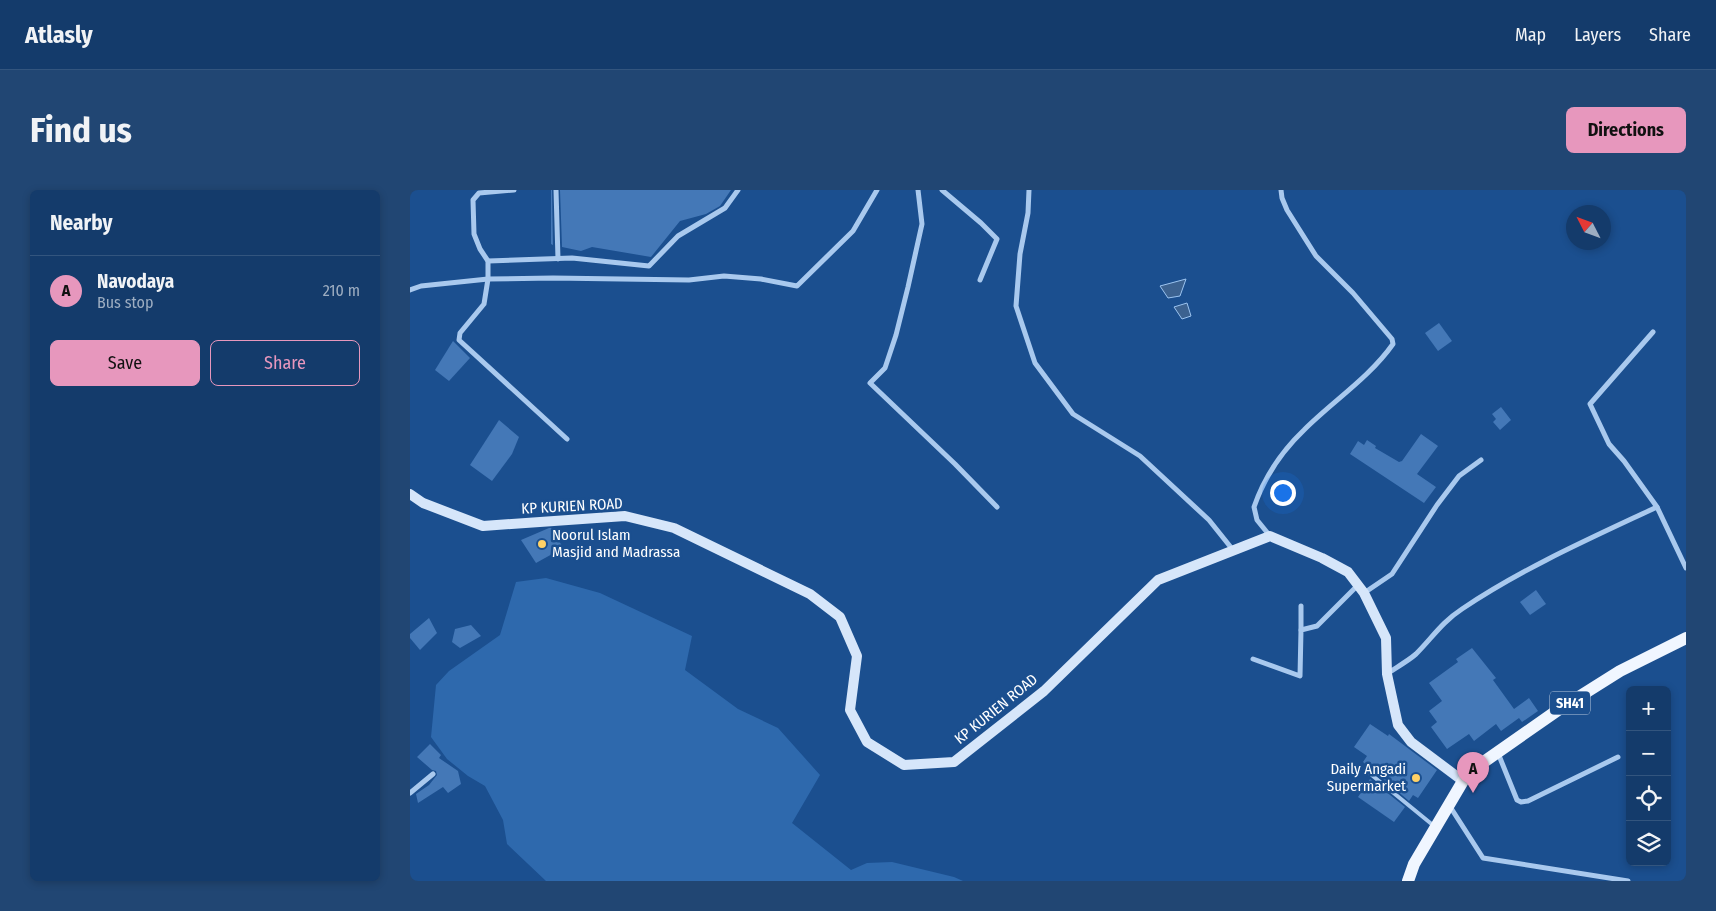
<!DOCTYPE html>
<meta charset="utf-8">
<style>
body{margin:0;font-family:"Fira Sans Condensed",sans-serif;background:#214673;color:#f1f3f6}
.controls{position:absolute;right:15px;bottom:15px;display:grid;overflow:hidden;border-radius:8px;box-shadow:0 2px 8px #0003}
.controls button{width:45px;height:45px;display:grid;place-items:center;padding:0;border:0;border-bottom:1px solid #33557e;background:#143b6b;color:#f1f3f6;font:25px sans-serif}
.compass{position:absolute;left:1156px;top:15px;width:45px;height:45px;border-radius:50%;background:#143b6b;box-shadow:0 2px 8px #0003;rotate:312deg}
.you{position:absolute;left:872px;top:302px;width:18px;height:18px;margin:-12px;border:4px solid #fff;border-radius:50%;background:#1a73e8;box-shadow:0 0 0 8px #1a73e833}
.badge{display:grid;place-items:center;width:32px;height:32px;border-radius:50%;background:#e797bd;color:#111;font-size:16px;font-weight:700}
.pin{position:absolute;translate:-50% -41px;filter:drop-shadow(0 1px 2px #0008)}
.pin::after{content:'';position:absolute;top:26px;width:18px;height:15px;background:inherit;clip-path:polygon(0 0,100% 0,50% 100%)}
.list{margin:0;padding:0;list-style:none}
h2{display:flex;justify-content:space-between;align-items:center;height:65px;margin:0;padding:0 20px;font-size:21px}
h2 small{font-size:16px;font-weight:400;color:#9dadc1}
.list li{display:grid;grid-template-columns:32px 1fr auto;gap:15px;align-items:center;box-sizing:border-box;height:70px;padding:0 20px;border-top:1px solid #33557e}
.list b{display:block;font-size:19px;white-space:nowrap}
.list p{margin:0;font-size:16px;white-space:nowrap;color:#9dadc1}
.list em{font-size:16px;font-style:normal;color:#9dadc1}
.actions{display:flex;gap:10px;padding:15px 20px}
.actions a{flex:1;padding:11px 0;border:1px solid #e797bd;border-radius:8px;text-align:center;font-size:18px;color:#e797bd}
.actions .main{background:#e797bd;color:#111}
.icon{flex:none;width:28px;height:28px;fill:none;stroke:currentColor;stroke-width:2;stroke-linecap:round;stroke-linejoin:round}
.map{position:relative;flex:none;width:1276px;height:691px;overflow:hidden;border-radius:8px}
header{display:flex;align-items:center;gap:30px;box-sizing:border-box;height:70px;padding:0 25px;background:#143b6b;border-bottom:1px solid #33557e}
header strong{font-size:24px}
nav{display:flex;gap:28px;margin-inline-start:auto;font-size:18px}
.intro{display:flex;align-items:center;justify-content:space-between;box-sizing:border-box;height:120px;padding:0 30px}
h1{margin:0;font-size:35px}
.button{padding:12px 22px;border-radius:8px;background:#e797bd;color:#111;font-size:18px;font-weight:700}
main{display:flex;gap:30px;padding:0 30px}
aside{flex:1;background:#143b6b;border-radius:8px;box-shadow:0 2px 8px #0003}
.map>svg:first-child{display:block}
.green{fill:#2e69ad}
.water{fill:#3c6290;stroke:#9cc4f0}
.building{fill:#4478b7}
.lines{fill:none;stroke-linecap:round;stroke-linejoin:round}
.lane{stroke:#a9c9ee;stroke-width:4}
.street{stroke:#a9c9ee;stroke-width:5}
.secondary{stroke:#d6e6fa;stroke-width:10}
.primary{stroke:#f0f6ff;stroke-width:12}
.poi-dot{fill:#ffd166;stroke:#1b4f8f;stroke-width:2}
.labels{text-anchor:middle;stroke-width:5;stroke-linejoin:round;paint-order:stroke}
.shield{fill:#1b4f8f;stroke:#bbcadd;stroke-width:1}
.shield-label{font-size:14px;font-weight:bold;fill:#fff}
.street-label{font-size:15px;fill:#fff;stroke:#1b4f8f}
.poi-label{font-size:15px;fill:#fff;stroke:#1b4f8f;text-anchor:start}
</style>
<header>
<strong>Atlasly</strong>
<nav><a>Map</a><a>Layers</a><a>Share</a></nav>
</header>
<div class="intro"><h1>Find us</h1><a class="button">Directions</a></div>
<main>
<aside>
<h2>Nearby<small></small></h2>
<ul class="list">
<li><span class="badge">A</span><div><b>Navodaya</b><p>Bus stop</p></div><em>210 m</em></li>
</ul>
<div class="actions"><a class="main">Save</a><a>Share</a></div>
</aside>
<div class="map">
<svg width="1276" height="691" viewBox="0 0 1276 691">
<rect width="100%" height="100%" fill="#1b4f8f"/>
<polygon class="green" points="136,388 190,403 282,446 275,480 328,519 368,538 410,585 382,633 441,680 457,673 482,672 544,687 553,691 136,691 97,654 93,630 75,596 58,586 37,569 21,547 26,495 39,481 90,445 106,392"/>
<g class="water">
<polygon points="776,89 770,106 758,108 750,96"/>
<polygon points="777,113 781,126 772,129 764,117"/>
</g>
<g class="building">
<polygon points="141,0 142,0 143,55 141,54"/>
<polygon points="150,0 321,0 310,16 296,24 270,31 241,67 182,57 171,61 152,57"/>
<polygon points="1029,133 1042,151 1028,161 1015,143"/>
<polygon points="43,151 60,168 39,191 25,180"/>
<polygon points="1091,217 1101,230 1090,240 1083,232 1086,229 1082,224"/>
<polygon points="89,230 109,247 102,264 82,291 60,275"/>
<polygon points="1011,244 1028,256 1007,284 1026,297 1014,313 940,264 948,251 954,255 957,250 966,256 965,258 989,272 992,271"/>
<polygon points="139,338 142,338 153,358 126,373 111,350"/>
<polygon points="1126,400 1136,414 1120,425 1110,412"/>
<polygon points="19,428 27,443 10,460 0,448 0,444"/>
<polygon points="61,435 71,446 50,458 42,452 45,439"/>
<polygon points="1062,458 1086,488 1083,490 1104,519 1119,508 1128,521 1112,532 1109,528 1091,541 1086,534 1064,551 1059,544 1037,559 1021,537 1027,532 1019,521 1032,511 1019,493 1048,472 1046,469"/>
<polygon points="960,534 978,546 979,544 1027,580 1008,608 1003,605 999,611 953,572 957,566 944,557"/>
<polygon points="20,554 31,565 29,568 48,581 51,594 38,603 33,597 8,613 6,604 19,595 27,585 26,581 22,580 7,567"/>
<polygon points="960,589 995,617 984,632 948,607"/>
</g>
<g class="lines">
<polyline class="lane" points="958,582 1024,636"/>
<g class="street">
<polyline points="104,0 69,3 63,10 64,44 70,59 78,71 78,89 74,114 50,143 49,150 157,249"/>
<polyline points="146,0 148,69"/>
<polyline points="508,0 512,34 498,97 486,145 475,178 460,193 545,274 587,317"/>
<polyline points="532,0 571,33 587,49 570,90"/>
<polyline points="619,0 618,23 610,64 606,116 625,173 663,224 730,266 799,330 823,360"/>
<polyline points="78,71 162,68 239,76 268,46 315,18 328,0"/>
<polyline points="0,100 11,96 78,89 143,88 279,90 314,86 351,89 387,96 443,41 467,0"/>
<polyline points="1243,142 1180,214 1199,254 1214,271 1247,317 1276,378"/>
<path d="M860,346L847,330L844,317C854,288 872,261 894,240C923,211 959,188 983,154L982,149L943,103L906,66L877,20L872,8L871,0"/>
<polyline points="954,403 982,384 1027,315 1049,286 1071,270"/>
<polyline points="891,440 891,416"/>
<polyline points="843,469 890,486 891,440 907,436 948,395"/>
<path d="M978,483C987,477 998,471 1006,464C1022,448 1032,432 1052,419C1113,378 1181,348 1247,317"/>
<polyline points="1088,563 1107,610 1111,612 1118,611 1208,567"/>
<polyline points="0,603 23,584"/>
<polyline points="1039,615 1073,668 1218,691"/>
</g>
<polyline class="secondary" points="0,304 13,313 73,336 215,326 264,338 400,404 430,427 447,466 440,520 457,552 494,575 544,572 634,501 748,390 860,346 912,368 938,382 954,403 976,448 977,484 988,535 1001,552 1053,591"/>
<polyline class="primary" points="998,691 1004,674 1053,591 1068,576 1148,520 1210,481 1276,448"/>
</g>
<g class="poi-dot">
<circle cx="132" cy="354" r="5"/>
<circle cx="1006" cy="588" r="5"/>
</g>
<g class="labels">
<rect class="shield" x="1140" y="501.5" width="40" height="23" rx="4"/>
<g class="shield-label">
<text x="1160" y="518">SH41</text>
</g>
<g class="street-label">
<text transform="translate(162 316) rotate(-3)" y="5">KP KURIEN ROAD</text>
<text transform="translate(586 519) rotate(-39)" y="5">KP KURIEN ROAD</text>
</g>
<g class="poi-label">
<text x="142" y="350">Noorul Islam<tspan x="142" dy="17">Masjid and Madrassa</tspan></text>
<text x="996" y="584" text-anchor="end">Daily Angadi<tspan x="996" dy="17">Supermarket</tspan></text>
</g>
</g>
</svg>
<div class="controls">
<button>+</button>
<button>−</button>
<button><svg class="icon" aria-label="locate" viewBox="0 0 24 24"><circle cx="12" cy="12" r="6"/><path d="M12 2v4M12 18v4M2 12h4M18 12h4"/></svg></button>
<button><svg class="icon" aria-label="layers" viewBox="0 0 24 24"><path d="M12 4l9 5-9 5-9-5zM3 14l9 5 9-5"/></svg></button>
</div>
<svg class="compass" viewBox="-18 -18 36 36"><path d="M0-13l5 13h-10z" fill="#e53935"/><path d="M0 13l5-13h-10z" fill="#9dadc1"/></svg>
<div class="you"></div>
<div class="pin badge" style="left:1063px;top:603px">A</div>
</div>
</main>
